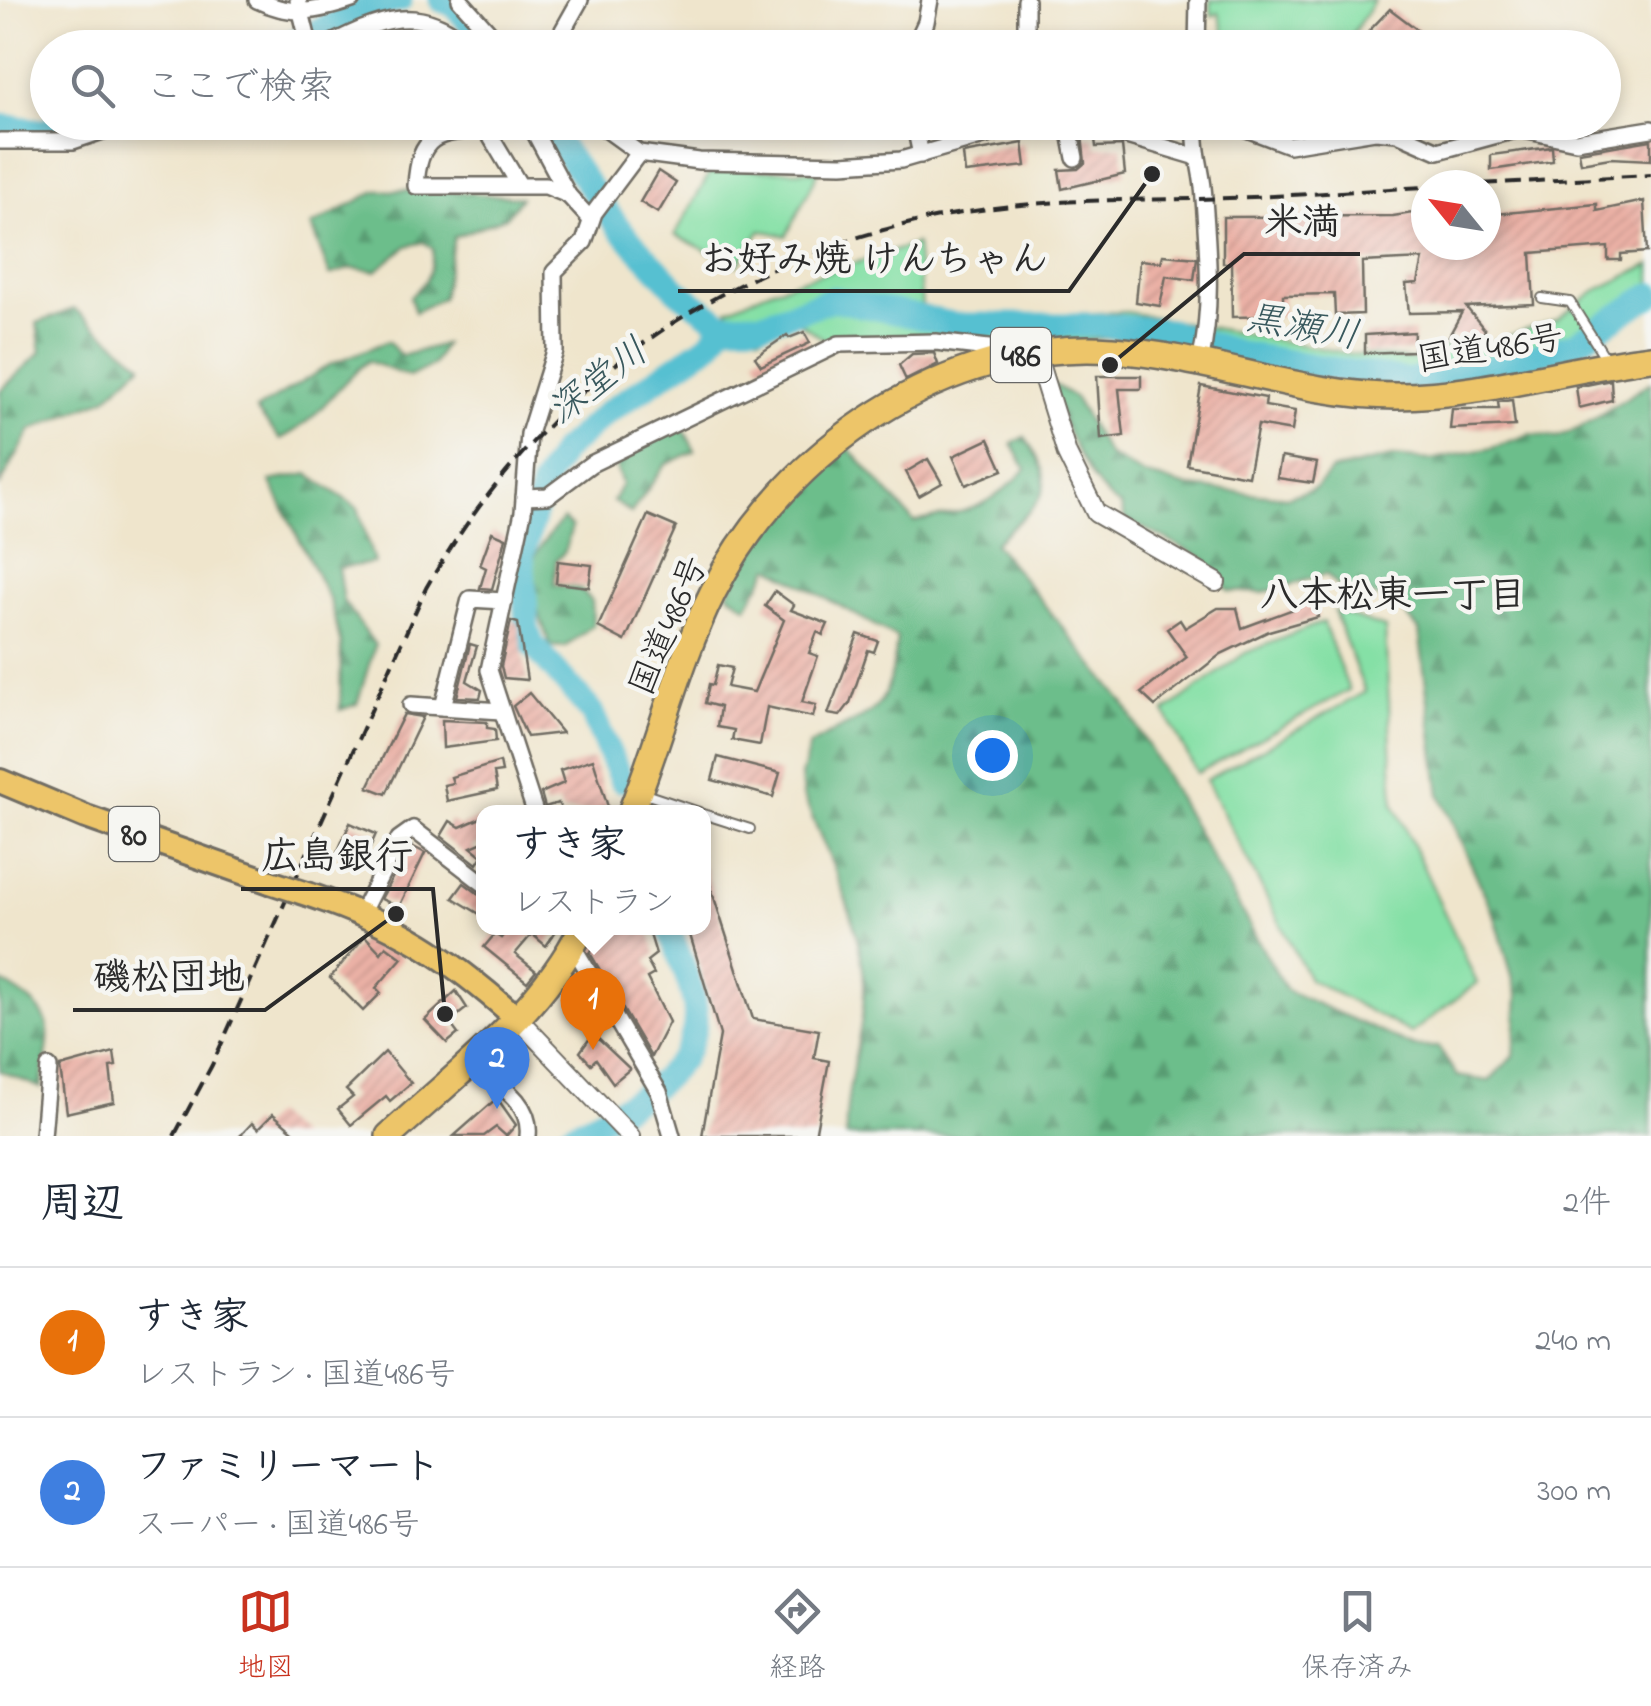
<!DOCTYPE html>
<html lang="ja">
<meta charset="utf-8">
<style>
body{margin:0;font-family:"Indie Flower","Klee One",sans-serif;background:#f2f2f3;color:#1f2937}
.compass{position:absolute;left:1411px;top:170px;width:90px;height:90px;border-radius:50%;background:#fff;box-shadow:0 5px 15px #0003;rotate:300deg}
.you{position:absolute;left:992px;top:755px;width:35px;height:35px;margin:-25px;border:8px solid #fff;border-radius:50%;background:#1a73e8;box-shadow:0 0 0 15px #1a73e833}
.badge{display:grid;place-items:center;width:65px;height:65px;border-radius:50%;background:#c8321e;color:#fff;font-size:32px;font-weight:700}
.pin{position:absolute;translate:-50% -82px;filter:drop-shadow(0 2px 5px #0008)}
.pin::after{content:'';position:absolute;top:52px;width:35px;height:30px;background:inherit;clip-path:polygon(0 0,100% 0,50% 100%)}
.popup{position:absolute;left:476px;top:805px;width:235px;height:130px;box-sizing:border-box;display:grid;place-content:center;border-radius:20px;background:#fff;filter:drop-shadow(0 2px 8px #0005);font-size:32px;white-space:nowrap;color:#747a83}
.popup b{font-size:38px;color:#1f2937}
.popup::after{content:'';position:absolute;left:50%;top:100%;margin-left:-20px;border:20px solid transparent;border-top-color:#fff}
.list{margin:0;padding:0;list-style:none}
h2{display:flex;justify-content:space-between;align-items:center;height:130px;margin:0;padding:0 40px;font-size:42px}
h2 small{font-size:32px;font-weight:400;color:#747a83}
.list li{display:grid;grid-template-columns:65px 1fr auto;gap:30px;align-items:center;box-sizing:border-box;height:150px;padding:0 40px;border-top:2px solid #e0e1e3}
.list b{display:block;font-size:38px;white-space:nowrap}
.list p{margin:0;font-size:32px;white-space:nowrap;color:#747a83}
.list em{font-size:32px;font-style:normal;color:#747a83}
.icon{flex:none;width:55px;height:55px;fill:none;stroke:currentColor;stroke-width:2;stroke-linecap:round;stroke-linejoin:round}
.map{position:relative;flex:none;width:1651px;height:1136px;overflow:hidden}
.search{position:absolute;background:#fff;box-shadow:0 5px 15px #0003;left:30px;right:30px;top:30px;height:110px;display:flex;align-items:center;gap:25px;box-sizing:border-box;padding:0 35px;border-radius:55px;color:#747a83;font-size:38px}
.sheet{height:430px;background:#fff}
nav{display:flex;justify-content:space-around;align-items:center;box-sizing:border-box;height:140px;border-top:2px solid #e0e1e3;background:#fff;font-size:28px;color:#747a83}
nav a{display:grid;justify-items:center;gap:5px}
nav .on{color:#c8321e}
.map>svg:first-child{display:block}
.green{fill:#85e0a6;stroke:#588668;stroke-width:2.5}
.forest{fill:url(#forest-firs);stroke:#4c745b;stroke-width:2.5}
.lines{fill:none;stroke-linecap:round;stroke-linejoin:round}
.river{stroke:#56c0d1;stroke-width:25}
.building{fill:url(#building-hatch)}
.service-casing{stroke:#706c63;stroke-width:12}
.minor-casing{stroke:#706c63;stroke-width:20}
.tertiary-casing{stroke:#706c63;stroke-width:22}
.primary-casing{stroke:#706c63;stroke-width:28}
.trunk-casing{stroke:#706c63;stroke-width:30}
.service{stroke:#fff;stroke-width:8}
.minor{stroke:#fff;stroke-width:15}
.tertiary{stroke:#fff;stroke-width:18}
.primary{stroke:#edc569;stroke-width:22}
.trunk{stroke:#edc569;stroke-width:25}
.rail{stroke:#2b2b2b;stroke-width:4;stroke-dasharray:15 8;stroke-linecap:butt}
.primary-bridge-casing{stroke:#706c63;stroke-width:28;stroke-linecap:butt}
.primary-bridge{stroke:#edc569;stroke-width:22}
.labels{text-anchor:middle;stroke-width:9;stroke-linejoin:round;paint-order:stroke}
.shield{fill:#f6f6f2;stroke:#686867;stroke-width:2.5}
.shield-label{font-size:32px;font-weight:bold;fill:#2b2b2b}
.street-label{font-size:35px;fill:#2b2b2b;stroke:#f6f6f2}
.water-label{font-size:38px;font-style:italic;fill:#38585d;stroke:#f6f6f2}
.neighbourhood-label{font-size:38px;font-weight:bold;fill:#2b2b2b;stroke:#f6f6f2}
.leader{fill:none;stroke:#2b2b2b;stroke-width:4}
.callout-dot{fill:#2b2b2b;stroke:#f6f6f2;stroke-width:4}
.callout-label{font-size:38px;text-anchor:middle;font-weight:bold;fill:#2b2b2b;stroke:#f6f6f2;stroke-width:9;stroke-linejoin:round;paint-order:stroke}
</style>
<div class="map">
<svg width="1651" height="1136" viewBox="0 0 1651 1136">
<defs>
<pattern id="forest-firs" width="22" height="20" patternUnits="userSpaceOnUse" patternTransform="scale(2.5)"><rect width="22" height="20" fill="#6cbe8b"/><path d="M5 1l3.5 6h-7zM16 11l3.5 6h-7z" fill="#599b72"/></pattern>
<pattern id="building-hatch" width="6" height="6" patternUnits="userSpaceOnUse" patternTransform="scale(2.5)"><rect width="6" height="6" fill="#ebb1a6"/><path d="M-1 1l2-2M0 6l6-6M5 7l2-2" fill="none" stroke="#ca988f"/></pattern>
</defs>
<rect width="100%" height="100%" fill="#f6f6f2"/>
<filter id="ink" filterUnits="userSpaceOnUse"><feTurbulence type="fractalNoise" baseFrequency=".01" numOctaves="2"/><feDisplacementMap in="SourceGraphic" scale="20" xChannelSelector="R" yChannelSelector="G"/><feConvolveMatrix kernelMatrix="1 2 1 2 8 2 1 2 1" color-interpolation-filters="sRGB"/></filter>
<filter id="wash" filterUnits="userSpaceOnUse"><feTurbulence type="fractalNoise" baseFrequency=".0048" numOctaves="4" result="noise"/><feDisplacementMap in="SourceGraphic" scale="40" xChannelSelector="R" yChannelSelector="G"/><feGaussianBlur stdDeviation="2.25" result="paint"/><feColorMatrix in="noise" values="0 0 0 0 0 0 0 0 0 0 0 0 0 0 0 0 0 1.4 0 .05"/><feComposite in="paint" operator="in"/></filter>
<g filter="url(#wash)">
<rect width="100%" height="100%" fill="#efe5cc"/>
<g class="green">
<polygon points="1210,0 1375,0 1349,39 1336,48 1228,47 1219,13 1212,16"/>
<polygon points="712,169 819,171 786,236 761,230 737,266 675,235"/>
<polygon points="916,244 922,306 968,318 1127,312 1352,354 1416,360 1433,349 1485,344 1558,319 1595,291 1651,264 1651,300 1585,349 1467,377 1403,384 1323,376 1215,351 1109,338 1004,347 828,342 795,320 760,336 733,326 728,309 772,289"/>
<polygon points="1334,611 1385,628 1394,804 1477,983 1411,1033 1309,979 1206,780 1365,692"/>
<polygon points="1323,622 1349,690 1197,773 1165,712 1245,653"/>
</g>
<g class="forest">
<path d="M426,190L521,197L506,217L454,237L442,298L415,312L410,297C428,281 432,273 433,249L424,242L407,246L376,271L351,268L330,275L311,226L376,191Z"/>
<polygon points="74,309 142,364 106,398 31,430 0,485 0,391 41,352 37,323"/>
<path d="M388,341L401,356L444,344L433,365L409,377L368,361C333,387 322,419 280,439L256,410L331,364Z"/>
<path d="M1651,382V1136H846C844,1084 866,1031 864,981C860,919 827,852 803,796L801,776L810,745C875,707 887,722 897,638L770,567L747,607L728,593C759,535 799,491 849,448L914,522C969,510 986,511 1026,469L1012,444L1025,437C1064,495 1038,502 994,543L1124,703L1286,990L1414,1047H1438L1457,1076L1489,1081L1514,1056L1518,996L1495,917L1440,795L1419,630L1395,602L1338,586L1326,574L1263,593L1229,591L1205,559L1125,519L1121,506C1091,491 1057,416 1051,383L1074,397L1108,455L1144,475L1189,487L1288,497L1316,488L1331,471L1392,457L1430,460L1492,448L1530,434L1557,437L1578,429Z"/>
<polygon points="681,424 695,451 665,465 631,513 613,501 622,484 614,461"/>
<polygon points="308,474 358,508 374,563 338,568 343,601 375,645 357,704 340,710 341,645 330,601 270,481"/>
<path d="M563,519L572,527L564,553L556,560L554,585L580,589L592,601L593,625L565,647L550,646C529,580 512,574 563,519Z"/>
<path d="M0,981C60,1016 51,1024 41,1088L0,1071Z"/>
</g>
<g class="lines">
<g class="river">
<polyline points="441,0 454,5 491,48"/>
<polyline points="281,48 358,12 400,0"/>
<polyline points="543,122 619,228 679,292 723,324 763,323 833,299 957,325 1098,325 1169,331 1242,354 1407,381 1506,365 1576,343 1651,295"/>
<polyline points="0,126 43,131 75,122"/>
<polyline points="621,780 591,711 532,644 527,629 522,555 543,485 562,452 605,414 711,343 723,324"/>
<path d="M568,1136C616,1110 703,1076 695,1008C692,982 677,953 669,928"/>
</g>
</g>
<g id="blocks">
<g class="building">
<polygon points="1390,9 1426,36 1419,47 1401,36 1391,48 1371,48 1379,39 1369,31"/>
<polygon points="1082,135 1095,139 1096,147 1122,146 1125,174 1062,189 1059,170 1078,169 1085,163"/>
<polygon points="1651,140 1651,160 1610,158 1581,163 1579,152"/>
<polygon points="1023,143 1026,166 965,173 963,154"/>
<polygon points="1552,147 1553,161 1491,170 1491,155"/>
<polygon points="658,171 676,183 658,213 640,202"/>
<polygon points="1644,201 1647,252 1621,254 1621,260 1608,260 1608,247 1531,253 1534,304 1466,307 1485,330 1480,339 1449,336 1462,312 1409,313 1406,284 1418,283 1423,259 1362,262 1363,314 1335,315 1334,294 1283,295 1283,316 1232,317 1231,263 1223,263 1223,217 1393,216 1426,211 1426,245 1486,245 1486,215 1597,204 1597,211"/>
<polygon points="1163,255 1197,258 1194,280 1166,276 1160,306 1136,302 1140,260 1161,262"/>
<polygon points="804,332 810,343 761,366 755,357 787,335 789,338"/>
<polygon points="1414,332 1413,351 1365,353 1365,335"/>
<polygon points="934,353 938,364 906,380 899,365 912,354"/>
<polygon points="1097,376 1141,376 1141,389 1119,389 1124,436 1101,439"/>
<polygon points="1611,380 1612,400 1579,408 1576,387"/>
<polygon points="1201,386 1266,398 1265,406 1295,411 1292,431 1258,425 1248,476 1187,465"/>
<polygon points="1512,400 1515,426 1450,429 1452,409 1499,409 1498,402"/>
<polygon points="989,439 1003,470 966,485 953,456"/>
<polygon points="1281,457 1317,463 1313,483 1277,478"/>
<polygon points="928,459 942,483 919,496 906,472"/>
<polygon points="648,515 676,527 625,641 598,627"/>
<polygon points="492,532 506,538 492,589 480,588 486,568 480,565"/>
<polygon points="558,561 592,565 589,587 556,583"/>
<polygon points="775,591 794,605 791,610 828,624 823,635 817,632 809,653 818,656 802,702 816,705 813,717 767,707 760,745 732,740 734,730 717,727 720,707 705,703 709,684 713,685 718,665 732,668 727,687 754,692 784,620 765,606"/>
<polygon points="1315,601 1318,617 1269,631 1221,654 1155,706 1141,693 1187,657 1167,629 1180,620 1185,628 1218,608 1237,608 1242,628"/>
<polygon points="511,621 518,623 527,680 504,678 501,666"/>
<polygon points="858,634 878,641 874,652 868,650 850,703 840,716 828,714"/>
<polygon points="470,644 477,646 467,681 482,690 480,698 457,697"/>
<polygon points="529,693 562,733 527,737 513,706"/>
<polygon points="404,714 423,717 386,794 368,787"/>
<polygon points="442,720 487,722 487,728 495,729 496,741 443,748"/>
<polygon points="718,757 780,773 773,797 712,780"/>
<polygon points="593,759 608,807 606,812 563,812 558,803 545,807 541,793 564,783 560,770"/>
<polygon points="500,762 502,772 494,773 497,790 447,801 444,785 453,783 451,777"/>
<polygon points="483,817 483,842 471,847 482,856 477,864 441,836 450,821 460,827"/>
<polygon points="350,823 376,834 363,863 337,853"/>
<polygon points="410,845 425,853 399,907 381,899"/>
<polygon points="703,863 753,1019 819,1030 814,1058 829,1061 815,1136 702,1136 720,1035 688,928 703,928"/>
<polygon points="464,883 483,897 483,916 453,898"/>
<polygon points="509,928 558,928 546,946 532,934 515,954 536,971 527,982 484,947 495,934 501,938"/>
<polygon points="606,928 648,928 656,954 647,961 654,974 647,978 669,1022 651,1057 590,953"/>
<polygon points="365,936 381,953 386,946 402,958 376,988 381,993 363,1011 330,978"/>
<polygon points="456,991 467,1008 449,1022 458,1034 447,1043 425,1020"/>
<polygon points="593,1034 630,1069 613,1083 596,1059 591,1064 580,1052"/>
<polygon points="114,1052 116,1066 110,1067 114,1102 66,1113 60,1067"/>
<polygon points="385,1052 411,1083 390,1101 386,1096 351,1125 338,1109 353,1097 346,1090"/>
<polygon points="497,1098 516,1125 506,1136 496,1127 484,1136 454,1136"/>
<polygon points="273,1114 299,1136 240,1136 252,1123 258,1129"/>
</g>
</g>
</g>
<g filter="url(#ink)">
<use href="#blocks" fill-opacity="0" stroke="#706c63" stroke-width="2.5"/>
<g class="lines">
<g class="service-casing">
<g id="service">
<polyline points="1542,298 1570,302 1606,359"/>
<polyline points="642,793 699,812"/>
<polyline points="703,814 750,829"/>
</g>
</g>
<g class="minor-casing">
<g id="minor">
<path d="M257,0C292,17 317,12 352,0"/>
<polyline points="298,0 310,48"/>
<polyline points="460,0 503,48"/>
<path d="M322,48C380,19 419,0 472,48"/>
<polyline points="559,48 562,32 580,0"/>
<polyline points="914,48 926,22 930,0"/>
<polyline points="1026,48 1026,0"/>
<polyline points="1197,48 1198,0"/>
<polyline points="529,122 568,195 591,220"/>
<polyline points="596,122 639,153 699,161 842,164 901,160 1032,122"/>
<polyline points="914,122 921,155"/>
<polyline points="1068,122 1075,158"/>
<polyline points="1079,122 1194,156"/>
<path d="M1196,122C1194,155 1203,170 1204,199C1208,253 1213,309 1200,362"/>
<polyline points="1208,122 1236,125 1289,145 1375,131 1397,133 1438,151 1519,129 1576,141 1651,129"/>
<polyline points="0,141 73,141 129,122"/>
<path d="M520,186L486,129C439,133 419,132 416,186H546L568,195"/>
<polyline points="524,497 548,496 591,464 839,344 936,342 1006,350 1009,355"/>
<polyline points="411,705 501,711"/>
<polyline points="443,707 470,599 504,601"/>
<polyline points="535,812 489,670 523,512 529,434 555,351 554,272 584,242 594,213 639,153"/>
<polyline points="362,912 399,839 413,829 483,883"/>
<polyline points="573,946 659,1092 672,1136"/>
<path d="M470,1062C495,1083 532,1100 528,1136"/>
<polyline points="43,1136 49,1067"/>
</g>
</g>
<g class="tertiary-casing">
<g id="tertiary">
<polyline points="1035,351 1067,454 1096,513 1216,582"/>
<polyline points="518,1019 630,1136"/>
</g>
</g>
<g class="primary-casing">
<g id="primary">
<polyline points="0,781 86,817 270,882"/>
<path d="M310,895C401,926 446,955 518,1019"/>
</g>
</g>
<g class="trunk-casing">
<g id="trunk">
<path d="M631,812C660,741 678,662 713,592C785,449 948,338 1112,350C1208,356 1300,396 1396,396C1482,396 1566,368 1651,358"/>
<path d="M389,1136C458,1072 540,1013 582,928"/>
</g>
</g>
<use href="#service" class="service"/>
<use href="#minor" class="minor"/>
<use href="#tertiary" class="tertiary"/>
<use href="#primary" class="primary"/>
<use href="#trunk" class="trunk"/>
<g class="rail">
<polyline points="1460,185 1651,175"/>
<path d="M174,1136L212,1065L426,588C553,369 751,237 1003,207C1068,199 1133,200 1199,199C1275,197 1351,191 1426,187"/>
</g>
<g class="primary-bridge-casing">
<polyline id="primary-bridge" points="270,882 310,895"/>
</g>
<use href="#primary-bridge" class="primary-bridge"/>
</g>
</g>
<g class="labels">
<g class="shield">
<rect x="991" y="328" width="60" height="54" rx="8"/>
<rect x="109" y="807" width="50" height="54" rx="8"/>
</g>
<g class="shield-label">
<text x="1021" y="366">486</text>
<text x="134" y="845">80</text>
</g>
<g class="street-label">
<text transform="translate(1490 347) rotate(-9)" y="12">国道486号</text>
<text transform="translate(667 625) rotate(-67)" y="12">国道486号</text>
</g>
<g class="water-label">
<text transform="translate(1303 325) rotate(10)" y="13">黒瀬川</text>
<text transform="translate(597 380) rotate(-38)" y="13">深堂川</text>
</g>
<g class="neighbourhood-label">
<text x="1393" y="607">八本松東一丁目</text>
</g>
</g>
<path class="leader" d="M1110 365L1244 254H1360M1152 174L1069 291H678M445 1014L433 889H241M396 914L265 1010H73"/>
<g class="callout-dot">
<circle cx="1110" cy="365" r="10"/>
<circle cx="1152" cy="174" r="10"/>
<circle cx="445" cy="1014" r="10"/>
<circle cx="396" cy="914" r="10"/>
</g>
<g class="callout-label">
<text x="1302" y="234">米満</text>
<text x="874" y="271">お好み焼 けんちゃん</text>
<text x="337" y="868">広島銀行</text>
<text x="169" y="989">磯松団地</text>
</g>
</svg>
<svg class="compass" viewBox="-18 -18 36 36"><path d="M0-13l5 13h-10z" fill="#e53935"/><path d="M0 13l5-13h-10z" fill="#747a83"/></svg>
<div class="you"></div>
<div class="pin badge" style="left:593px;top:1050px;background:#e8710a">1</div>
<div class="popup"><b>すき家</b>レストラン</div>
<div class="pin badge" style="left:497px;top:1109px;background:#3f7fe0">2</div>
<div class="search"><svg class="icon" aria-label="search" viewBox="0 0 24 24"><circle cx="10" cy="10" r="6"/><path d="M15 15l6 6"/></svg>ここで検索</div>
</div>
<section class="sheet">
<h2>周辺<small>2件</small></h2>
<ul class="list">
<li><span class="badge" style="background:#e8710a">1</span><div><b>すき家</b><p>レストラン · 国道486号</p></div><em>240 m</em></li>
<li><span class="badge" style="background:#3f7fe0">2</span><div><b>ファミリーマート</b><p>スーパー · 国道486号</p></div><em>300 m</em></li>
</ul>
</section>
<nav>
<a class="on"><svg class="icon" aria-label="map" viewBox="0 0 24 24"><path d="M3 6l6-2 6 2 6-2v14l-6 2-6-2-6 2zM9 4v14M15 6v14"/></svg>地図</a>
<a><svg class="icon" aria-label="directions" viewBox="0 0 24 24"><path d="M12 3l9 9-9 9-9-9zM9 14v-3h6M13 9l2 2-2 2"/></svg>経路</a>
<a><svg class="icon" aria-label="saved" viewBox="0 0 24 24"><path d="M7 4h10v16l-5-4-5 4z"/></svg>保存済み</a>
</nav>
